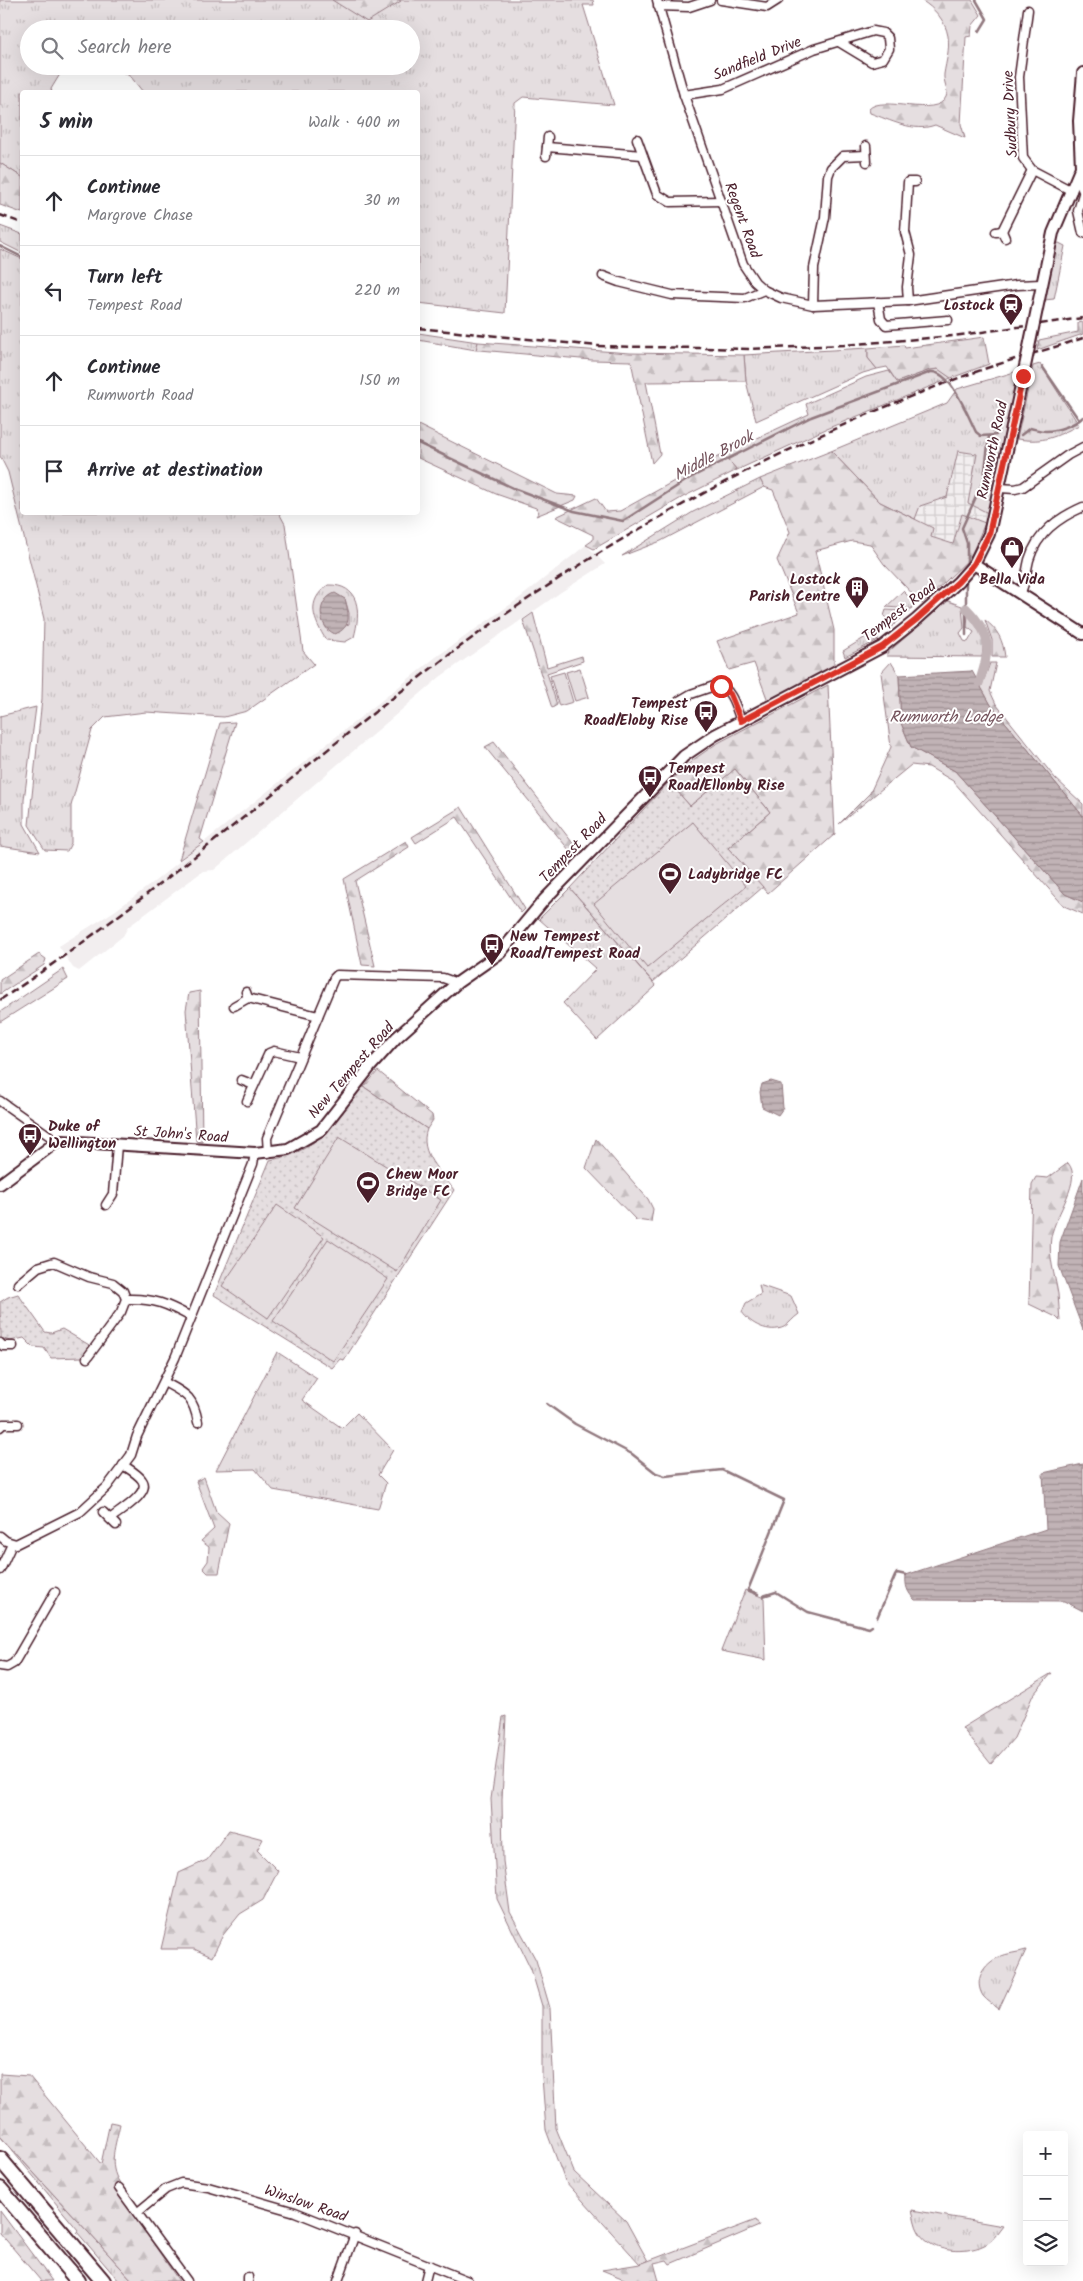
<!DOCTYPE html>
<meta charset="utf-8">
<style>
body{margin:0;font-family:Kalam,sans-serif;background:#f7f7f7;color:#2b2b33}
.controls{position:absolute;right:15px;bottom:15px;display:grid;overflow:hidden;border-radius:5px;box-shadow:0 5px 20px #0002}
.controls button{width:45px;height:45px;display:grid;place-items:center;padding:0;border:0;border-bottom:1px solid #e1e1e2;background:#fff;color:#2b2b33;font:25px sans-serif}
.stop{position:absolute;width:15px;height:15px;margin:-11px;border:4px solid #d93025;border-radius:50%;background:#fff}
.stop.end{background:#d93025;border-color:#fff;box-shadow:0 1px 5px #0008}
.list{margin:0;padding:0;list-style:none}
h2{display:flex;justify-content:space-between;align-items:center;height:65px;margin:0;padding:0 20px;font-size:21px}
h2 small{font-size:16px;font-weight:400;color:#7c7c81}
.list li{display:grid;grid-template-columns:32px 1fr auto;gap:15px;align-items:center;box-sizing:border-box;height:90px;padding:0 20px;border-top:1px solid #e1e1e2}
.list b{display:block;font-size:19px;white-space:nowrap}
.list p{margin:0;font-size:16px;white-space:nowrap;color:#7c7c81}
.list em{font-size:16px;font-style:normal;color:#7c7c81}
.icon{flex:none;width:28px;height:28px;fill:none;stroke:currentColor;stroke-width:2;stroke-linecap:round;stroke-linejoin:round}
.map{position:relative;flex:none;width:1083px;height:2281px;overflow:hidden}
.search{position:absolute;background:#fff;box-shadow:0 5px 20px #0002;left:20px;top:20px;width:400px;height:55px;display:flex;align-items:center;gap:12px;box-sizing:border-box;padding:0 18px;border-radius:28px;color:#7c7c81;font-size:19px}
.panel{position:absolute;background:#fff;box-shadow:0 5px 20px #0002;left:20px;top:90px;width:400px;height:425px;border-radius:5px}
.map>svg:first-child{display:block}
.built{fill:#f2eeef}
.industrial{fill:url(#industrial-grid)}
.grass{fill:url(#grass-tufts);stroke:#987e86;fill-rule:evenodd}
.forest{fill:url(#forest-firs);stroke:#987e86}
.park{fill:url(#park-dots);stroke:#987e86}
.garden{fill:#e5dee0;stroke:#987e86}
.water{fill:url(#water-rules);stroke:#91787e}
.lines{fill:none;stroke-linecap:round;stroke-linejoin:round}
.stream{stroke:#91787e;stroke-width:2.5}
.canal{stroke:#c1b3b6;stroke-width:9}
.street-casing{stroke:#4a1f2b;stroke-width:11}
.secondary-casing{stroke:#4a1f2b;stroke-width:14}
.highway-casing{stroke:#4a1f2b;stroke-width:18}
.street{stroke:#fff;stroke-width:8}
.secondary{stroke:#fff;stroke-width:10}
.highway{stroke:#fff;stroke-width:14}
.rail{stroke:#4a1f2b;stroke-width:2.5;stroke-dasharray:8 4;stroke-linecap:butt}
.secondary-bridge-casing{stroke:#4a1f2b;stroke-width:14;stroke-linecap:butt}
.secondary-bridge{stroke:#fff;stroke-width:10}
.route{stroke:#d93025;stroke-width:6}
.labels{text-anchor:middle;stroke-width:4;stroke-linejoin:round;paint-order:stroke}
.street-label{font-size:15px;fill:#4a1f2b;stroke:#fff}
.poi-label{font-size:15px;font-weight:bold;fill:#4a1f2b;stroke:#fff;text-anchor:start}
.water-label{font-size:16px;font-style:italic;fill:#74535c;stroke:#fff}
</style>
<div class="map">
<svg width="1083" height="2281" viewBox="0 0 1083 2281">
<defs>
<pattern id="industrial-grid" width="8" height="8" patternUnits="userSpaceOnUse" patternTransform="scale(1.25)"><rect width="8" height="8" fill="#f2eeef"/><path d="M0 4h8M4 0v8" fill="none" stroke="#d1cccd"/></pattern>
<pattern id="grass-tufts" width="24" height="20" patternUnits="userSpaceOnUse" patternTransform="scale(1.25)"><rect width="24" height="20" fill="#e5dee0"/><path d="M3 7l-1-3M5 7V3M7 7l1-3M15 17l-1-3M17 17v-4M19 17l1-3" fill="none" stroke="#c6bec0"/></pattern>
<pattern id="forest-firs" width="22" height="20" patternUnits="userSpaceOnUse" patternTransform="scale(1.25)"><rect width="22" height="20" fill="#e5dee0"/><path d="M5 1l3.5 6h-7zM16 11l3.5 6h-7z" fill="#c6bec0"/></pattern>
<pattern id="park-dots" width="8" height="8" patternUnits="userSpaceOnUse" patternTransform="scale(1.25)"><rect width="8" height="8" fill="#e5dee0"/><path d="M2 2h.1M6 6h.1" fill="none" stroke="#c6bec0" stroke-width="1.8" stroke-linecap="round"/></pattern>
<pattern id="water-rules" width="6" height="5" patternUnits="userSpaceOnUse" patternTransform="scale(1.25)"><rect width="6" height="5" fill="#c1b3b6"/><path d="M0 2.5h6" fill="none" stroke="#9f9194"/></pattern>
</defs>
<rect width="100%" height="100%" fill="#fff"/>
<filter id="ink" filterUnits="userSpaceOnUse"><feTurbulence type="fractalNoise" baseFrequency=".02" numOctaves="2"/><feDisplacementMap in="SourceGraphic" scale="10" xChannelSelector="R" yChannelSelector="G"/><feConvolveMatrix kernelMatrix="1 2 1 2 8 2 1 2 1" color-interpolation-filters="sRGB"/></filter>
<g filter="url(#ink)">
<polygon class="built" points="586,545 605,564 561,592 440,677 214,870 203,871 128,927 123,936 79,971 73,968 59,946 113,912 150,885 436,657 521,597"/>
<polygon class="industrial" points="958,451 977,454 968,503 988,513 985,523 962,515 953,544 930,537 915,519 920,506 947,497"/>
<g class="grass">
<polygon points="0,0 593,0 594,5 583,5 614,105 523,97 515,103 505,313 418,303 418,92 143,92 131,77 112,66 411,66 411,29 29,29 29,66 65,66 51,89 52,92 22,92 22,177 0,163"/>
<polygon points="0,226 22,234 22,253 0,242"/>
<polygon points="1059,243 1065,246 1054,299 1044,300 1056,244"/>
<polygon points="0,249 22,259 22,512 279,513 285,524 303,651 314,664 247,711 224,717 146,712 105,717 92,730 71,806 71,843 67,851 45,850 29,825 42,699 44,619 8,472 0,456"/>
<polygon points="418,333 478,342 476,350 418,340"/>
<polygon points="868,348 868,358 877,369 863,373 756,421 746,381 744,355"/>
<path d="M1040,364L1079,425C1055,437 1045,443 1017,439L1033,366Z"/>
<polygon points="939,369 951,378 826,429 737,470 723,454 809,414 806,404 866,377 889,371 897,382 930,370"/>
<polygon points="1018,371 988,513 968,503 977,454 958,451 947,497 920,506 915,519 880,502 831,451 947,403 957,389"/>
<polygon points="760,479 764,487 661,541 622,556 693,512"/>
<path d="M328,585C360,584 361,612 354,637L345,642L326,640C314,620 305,602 328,585ZM331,595L345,599L349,613V624L328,631C319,617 319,607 331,595Z"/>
<polygon points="903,591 915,603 911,609 886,607"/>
<path d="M948,601L962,606L964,628L960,633L964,641L968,642L974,632L967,627L968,614C983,631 985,634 982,657L887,656V653Z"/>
<polygon points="886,610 910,611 888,630 885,628 891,623 884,616"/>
<polygon points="874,632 878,634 878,640 845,657 843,651"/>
<polygon points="36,707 24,800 24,824 40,852 0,846 0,716"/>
<polygon points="570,888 656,986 597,1040 563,1003 596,969 539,919"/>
<polygon points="63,969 68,979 0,1022 0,1012"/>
<path d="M759,1285L791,1296L799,1314C793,1318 789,1324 784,1327C769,1334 750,1324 742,1312L746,1303L761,1294Z"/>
<polygon points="277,1352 317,1378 302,1400 342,1428 357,1413 393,1450 378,1475 386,1483 378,1509 273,1490 255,1469 216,1470"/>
<polygon points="745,1590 764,1598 766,1660 721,1651"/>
<polygon points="506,1716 502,1800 503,1861 510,1912 536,1960 550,2008 556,2128 574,2172 626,2221 648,2261 640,2264 565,2181 546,2130 542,2077 542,2006 531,1969 497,1899 491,1799 503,1717"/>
<path d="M1026,1950L999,2009C994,2005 987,2001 983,1996C973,1980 984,1964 999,1957C1007,1953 1017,1953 1026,1950Z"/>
<polygon points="0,2136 133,2281 119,2281 77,2232 78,2230"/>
<path d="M912,2210L1003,2226C999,2231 994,2239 988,2243C969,2255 931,2254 919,2232C915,2226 914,2216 912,2210Z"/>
</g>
<g class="forest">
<polygon points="332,0 399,0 401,1 367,22"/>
<path d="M921,0H972L981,15L972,26L971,36L966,37L961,124L965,138L935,125C914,133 890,120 870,113L869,109C882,94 936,119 946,97C949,90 943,82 944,74C946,61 950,50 948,36C945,20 935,9 921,0Z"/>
<polygon points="0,163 22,177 22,213 0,205"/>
<polygon points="1083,322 1083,334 1037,350 1039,340 1078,332 1078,323"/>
<polygon points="984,337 989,364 951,378 938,369 930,370 897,382 887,367 877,369 868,358 868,348 904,345 905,348"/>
<polygon points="478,342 630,353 744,355 746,381 646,382 660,454 652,463 631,361 592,360 480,350 476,350"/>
<polygon points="418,425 557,494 577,496 575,500 536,516 539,512 536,508 496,494 418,458"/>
<polygon points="831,451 880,502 933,528 931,537 953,544 962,514 985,523 970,558 922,604 884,564 870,544 852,541 815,551 834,630 834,666 768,701 754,663 729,670 717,641 799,613 777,560 790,532 773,490 764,487 760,479"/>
<polygon points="723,454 737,470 683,497 594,549 586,545 593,540 593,535 556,517 596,498 606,512 620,511"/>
<polygon points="533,613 547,667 582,656 583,661 547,673 557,705 552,708 523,620"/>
<path d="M985,620C998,630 1003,640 1005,657H992V640Z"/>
<polygon points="891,662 899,675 901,723 911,747 955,771 1065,894 1083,902 1083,914 1064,906 953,781 929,767 911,765 839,824 870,793 891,747 881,673"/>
<polygon points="990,663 996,663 990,691 996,704 1055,778 1083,804 1083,816 991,705 981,688"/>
<polygon points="828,685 835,834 768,893 728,848 770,812 735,769 690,806 669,782 693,760 716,744"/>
<polygon points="235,722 200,839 204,842 179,860 220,723"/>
<polygon points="494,742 579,851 574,856 485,747"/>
<polygon points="461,807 525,909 521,913 457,817 416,843 412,837"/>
<polygon points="406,841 409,847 355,881 375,966 362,965 344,879"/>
<polygon points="39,954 46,959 44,965 0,994 0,980"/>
<polygon points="200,991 202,1142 196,1141 186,1010 189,993"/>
<polygon points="378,1071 432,1115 433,1120 427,1129 364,1087"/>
<polygon points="596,1139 648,1199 653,1209 651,1222 636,1220 586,1168"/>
<path d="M1068,1163C1083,1180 1056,1212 1051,1237C1048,1257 1055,1275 1058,1294C1059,1303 1059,1312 1060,1321L1056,1317L1029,1304L1032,1184L1036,1177L1048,1178Z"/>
<polygon points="204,1477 216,1511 229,1523 219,1573 208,1573 203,1568 208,1561 209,1547 201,1541 214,1529 196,1481"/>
<polygon points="1052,1673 1033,1695 1014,1738 991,1764 962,1728"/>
<polygon points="229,1830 263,1839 257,1850 278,1871 263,1900 240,1914 223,1935 212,1957 194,1949 161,1949 179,1873 207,1860"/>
<path d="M0,2074L29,2076L101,2164L110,2122L120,2124C116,2144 107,2165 120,2183L115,2188L179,2281H133L0,2136Z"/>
<polygon points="0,2211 52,2281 41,2281 0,2233"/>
<polygon points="756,2220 759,2226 670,2264 667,2260 654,2263 659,2281 629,2281 602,2270 640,2264"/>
</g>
<g class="park">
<polygon points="735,769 770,812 728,848 763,887 653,982 570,888 669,782 690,806"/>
<path d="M364,1087L427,1129C418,1153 441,1172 454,1190L344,1360L340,1359L332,1368L214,1295L270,1160C318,1152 331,1125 359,1088Z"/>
<polygon points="18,1294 45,1332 51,1333 62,1329 91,1346 82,1357 51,1358 44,1348 33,1347 24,1338 10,1341 1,1338 0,1302 8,1297"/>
</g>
<g class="garden">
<polygon points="580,668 589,697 575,701 566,672"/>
<polygon points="564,672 573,702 559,706 550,676"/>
<polygon points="693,822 746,886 647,968 594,904"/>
<polygon points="339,1137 441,1200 397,1272 295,1208"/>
<polygon points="277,1205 324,1237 268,1318 222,1286"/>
<polygon points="328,1239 388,1279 333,1361 273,1321"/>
</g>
<g class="water">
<path d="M335,593L345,599C349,615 352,627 335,634C317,626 316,600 335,593Z"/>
<polygon points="972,671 991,705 1083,816 1083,902 1065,894 955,771 911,747 901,723 899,675"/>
<polygon points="771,1081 781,1084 783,1108 778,1115 762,1107 760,1092 762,1084"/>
<polygon points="1083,1178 1083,1330 1059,1266 1060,1242"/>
<path d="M1083,1464V1611L1064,1601L915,1600C907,1592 905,1586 906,1575L1046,1529L1043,1473Z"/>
</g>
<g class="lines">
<g class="stream">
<polyline points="976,0 987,19 979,32"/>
<polyline points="0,246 22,257"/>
<polyline points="1042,366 1079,420"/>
<path d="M1021,435L1030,428C1035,429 1040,431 1046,431C1057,431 1075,425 1083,417"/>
<path d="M418,443L513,488L574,511L623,521L690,478L811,417L931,372C951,371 968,416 976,432L981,436L996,435"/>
<polyline points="967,567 967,543 962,528 984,479 989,436"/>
<polyline points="966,635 966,577"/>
<polyline points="547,1404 575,1424 632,1454 656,1473 665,1476 722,1470 784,1500 748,1590 758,1594"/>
<polyline points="763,1596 776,1592 808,1612 869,1628 872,1626"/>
<polyline points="877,1618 895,1576 897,1573 906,1575"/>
</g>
<path class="canal" d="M966,608C993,635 990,649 979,683"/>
<g class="street-casing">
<g id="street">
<polyline points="657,0 684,95 743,264 755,282 764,290 781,298 813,305 908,301 1017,285 1041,284"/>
<polyline points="721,0 767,7 778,0"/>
<polyline points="658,6 689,7 710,0"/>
<polyline points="1028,10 1019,77 1023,158 1032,170 1072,191"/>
<polyline points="684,95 723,89 814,49 873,31 883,33 888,38 889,49 883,59 872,62 839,42"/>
<polyline points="637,139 657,194 670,202 721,201"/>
<polyline points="866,146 867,162"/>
<polyline points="547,147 642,155"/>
<polyline points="546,156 548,137"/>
<polyline points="1077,177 1083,191"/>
<polyline points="1083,194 1078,211 1083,233"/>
<polyline points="1002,231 1032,170"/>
<polyline points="996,232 1002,231 1005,238"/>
<polyline points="603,276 619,282 672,295 745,298 764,290"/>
<polyline points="908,301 907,287 911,255 905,232 908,182 915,182"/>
<polyline points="878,302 881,319 886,325 948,320"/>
<polyline points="813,305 814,268 825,217 828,176 831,168 843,156 866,155"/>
<polyline points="1000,488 1015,489 1023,487 1068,455 1083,447"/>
<path d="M1020,594C1026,583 1026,572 1029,560C1037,533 1058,518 1083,507"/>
<path d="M679,701L691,694L717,685C732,688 736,708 741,721"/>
<polyline points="248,998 318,1016"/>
<polyline points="234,1006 248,998 246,992"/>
<polyline points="241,1080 254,1085"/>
<polyline points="0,1101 51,1137 55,1143"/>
<polyline points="247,1101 269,1053 274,1051 300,1057"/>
<polyline points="268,1153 267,1138 334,978 337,975 443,978 457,983"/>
<polyline points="106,1205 113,1194 117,1145"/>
<polyline points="18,1284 38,1267 54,1262 89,1277 113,1283 123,1291 126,1299 121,1312 87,1358"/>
<path d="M126,1299C154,1298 167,1304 191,1317"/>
<polyline points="0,1343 3,1346 13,1346"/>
<path d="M164,1382C186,1394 193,1396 198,1422"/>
<polyline points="0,1427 3,1424 18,1424"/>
<polyline points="103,1512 116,1525"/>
<path d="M110,1519C118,1512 152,1493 142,1480C138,1474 129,1469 123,1465"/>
<polyline points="0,1536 6,1541 16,1544 80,1512 107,1487 131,1455 137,1436 175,1358 253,1164 255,1153"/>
<polyline points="0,1570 12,1544"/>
<polyline points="0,1666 7,1667 14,1663 55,1592"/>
<polyline points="119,2188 187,2281"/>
<polyline points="138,2212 166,2189 181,2183 208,2187 295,2212 468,2281"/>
<polyline points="248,2281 248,2277"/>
<polyline points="338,2281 355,2234"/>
<polyline points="425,2281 429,2265"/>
</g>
</g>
<g class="secondary-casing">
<g id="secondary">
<polyline points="1037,309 1053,233 1081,167 1079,121 1083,73"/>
<polyline points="974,564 1083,634"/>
<polyline points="0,1184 55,1143 62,1141 255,1153 288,1149 321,1130 371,1066 396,1038 457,983 500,953 544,900 684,756 715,735 882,647 916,620 958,582 974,564 989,534 1023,376"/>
</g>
</g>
<g class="highway-casing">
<g id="highway">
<polyline points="0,2159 103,2281"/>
<polyline points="0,2189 78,2281"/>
</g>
</g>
<use href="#street" class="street"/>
<use href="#secondary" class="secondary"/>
<use href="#highway" class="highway"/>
<g class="rail">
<polyline points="0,215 22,223"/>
<polyline points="418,328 597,346 750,349 844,345 953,336 1083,318"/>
<path d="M0,1000C168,889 316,751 479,633C628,526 795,438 967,375C1005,361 1044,351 1083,338"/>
</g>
<g class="secondary-bridge-casing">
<polyline id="secondary-bridge" points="1023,376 1037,309"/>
</g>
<use href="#secondary-bridge" class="secondary-bridge"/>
</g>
</g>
<g class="lines" filter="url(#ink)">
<polyline class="route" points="721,686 730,694 741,721 882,647 916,620 958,582 974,564 989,534 1023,376"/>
</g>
<defs>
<g id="station-pin" transform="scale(1.25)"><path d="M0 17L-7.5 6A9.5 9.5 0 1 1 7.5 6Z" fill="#4a1f2b" stroke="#fff"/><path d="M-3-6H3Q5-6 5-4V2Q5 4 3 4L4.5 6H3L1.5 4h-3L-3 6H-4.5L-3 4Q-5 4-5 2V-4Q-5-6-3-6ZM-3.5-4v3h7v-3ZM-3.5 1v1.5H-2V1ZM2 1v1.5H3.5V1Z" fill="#fff"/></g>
<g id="shop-pin" transform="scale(1.25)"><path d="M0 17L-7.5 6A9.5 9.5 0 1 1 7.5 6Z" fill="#4a1f2b" stroke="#fff"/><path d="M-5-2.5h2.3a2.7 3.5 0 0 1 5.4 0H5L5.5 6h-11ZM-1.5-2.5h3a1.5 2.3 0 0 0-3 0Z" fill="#fff"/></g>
<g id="building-pin" transform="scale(1.25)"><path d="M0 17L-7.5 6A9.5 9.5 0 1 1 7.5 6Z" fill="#4a1f2b" stroke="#fff"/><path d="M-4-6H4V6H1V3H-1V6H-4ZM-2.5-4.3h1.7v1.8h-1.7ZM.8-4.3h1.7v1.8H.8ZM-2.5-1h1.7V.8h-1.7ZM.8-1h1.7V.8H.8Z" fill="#fff"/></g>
<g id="bus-pin" transform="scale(1.25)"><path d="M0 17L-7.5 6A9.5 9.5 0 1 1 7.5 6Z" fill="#4a1f2b" stroke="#fff"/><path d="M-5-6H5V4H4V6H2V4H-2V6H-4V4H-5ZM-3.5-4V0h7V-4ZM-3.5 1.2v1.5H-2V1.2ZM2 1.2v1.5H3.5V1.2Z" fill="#fff"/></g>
<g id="stadium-pin" transform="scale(1.25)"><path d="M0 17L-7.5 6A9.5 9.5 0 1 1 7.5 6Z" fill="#4a1f2b" stroke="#fff"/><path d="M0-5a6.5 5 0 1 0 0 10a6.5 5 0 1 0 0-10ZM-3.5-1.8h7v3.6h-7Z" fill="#fff"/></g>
</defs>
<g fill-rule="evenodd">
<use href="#station-pin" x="1011" y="305"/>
<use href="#shop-pin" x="1012" y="548"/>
<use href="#building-pin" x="857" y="588"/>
<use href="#bus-pin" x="706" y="712"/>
<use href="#bus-pin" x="650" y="777"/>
<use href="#stadium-pin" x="670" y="874"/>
<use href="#bus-pin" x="492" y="945"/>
<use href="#bus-pin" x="30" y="1135"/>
<use href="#stadium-pin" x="368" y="1183"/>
</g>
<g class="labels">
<g class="street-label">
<text transform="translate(757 58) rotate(-22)" y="5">Sandfield Drive</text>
<text transform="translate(1010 114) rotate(-93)" y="5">Sudbury Drive</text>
<text transform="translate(743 220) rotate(70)" y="5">Regent Road</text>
<text transform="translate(992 450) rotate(-78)" y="5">Rumworth Road</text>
<text transform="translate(899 611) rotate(-38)" y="5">Tempest Road</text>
<text transform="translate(573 848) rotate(-46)" y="5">Tempest Road</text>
<text transform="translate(351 1070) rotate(-49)" y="5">New Tempest Road</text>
<text transform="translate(181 1134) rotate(4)" y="5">St John's Road</text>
<text transform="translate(306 2203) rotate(19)" y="5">Winslow Road</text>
</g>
<g class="poi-label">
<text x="994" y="310" text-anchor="end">Lostock</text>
<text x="840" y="584" text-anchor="end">Lostock<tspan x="840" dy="17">Parish Centre</tspan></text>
<text x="1012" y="584" text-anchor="middle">Bella Vida</text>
<text x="688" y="708" text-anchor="end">Tempest<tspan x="688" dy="17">Road/Eloby Rise</tspan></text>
<text x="668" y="773">Tempest<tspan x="668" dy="17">Road/Ellonby Rise</tspan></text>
<text x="688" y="879">Ladybridge FC</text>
<text x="510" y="941">New Tempest<tspan x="510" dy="17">Road/Tempest Road</tspan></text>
<text x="48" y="1131">Duke of<tspan x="48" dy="17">Wellington</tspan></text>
<text x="386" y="1179">Chew Moor<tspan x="386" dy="17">Bridge FC</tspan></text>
</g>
<g class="water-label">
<text transform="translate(713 455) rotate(-28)" y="6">Middle Brook</text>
<text x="946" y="722">Rumworth Lodge</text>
</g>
</g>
</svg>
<div class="controls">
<button>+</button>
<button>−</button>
<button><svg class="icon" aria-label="layers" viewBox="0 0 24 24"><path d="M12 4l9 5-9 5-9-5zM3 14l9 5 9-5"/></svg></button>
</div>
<div class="stop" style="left:721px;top:686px"></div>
<div class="stop end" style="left:1023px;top:376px"></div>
<div class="search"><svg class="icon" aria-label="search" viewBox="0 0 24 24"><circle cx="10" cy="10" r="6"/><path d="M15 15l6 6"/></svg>Search here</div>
<section class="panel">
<h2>5 min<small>Walk · 400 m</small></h2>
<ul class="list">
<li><svg class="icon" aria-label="ahead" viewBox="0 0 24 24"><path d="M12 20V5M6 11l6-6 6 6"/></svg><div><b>Continue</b><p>Margrove Chase</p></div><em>30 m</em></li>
<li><svg class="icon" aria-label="left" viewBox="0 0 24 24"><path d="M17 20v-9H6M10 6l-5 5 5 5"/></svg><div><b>Turn left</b><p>Tempest Road</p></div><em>220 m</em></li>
<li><svg class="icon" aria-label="ahead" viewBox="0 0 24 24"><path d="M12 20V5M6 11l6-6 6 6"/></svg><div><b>Continue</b><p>Rumworth Road</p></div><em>150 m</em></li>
<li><svg class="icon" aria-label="arrive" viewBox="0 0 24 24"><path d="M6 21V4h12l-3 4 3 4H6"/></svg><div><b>Arrive at destination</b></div></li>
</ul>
</section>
</div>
